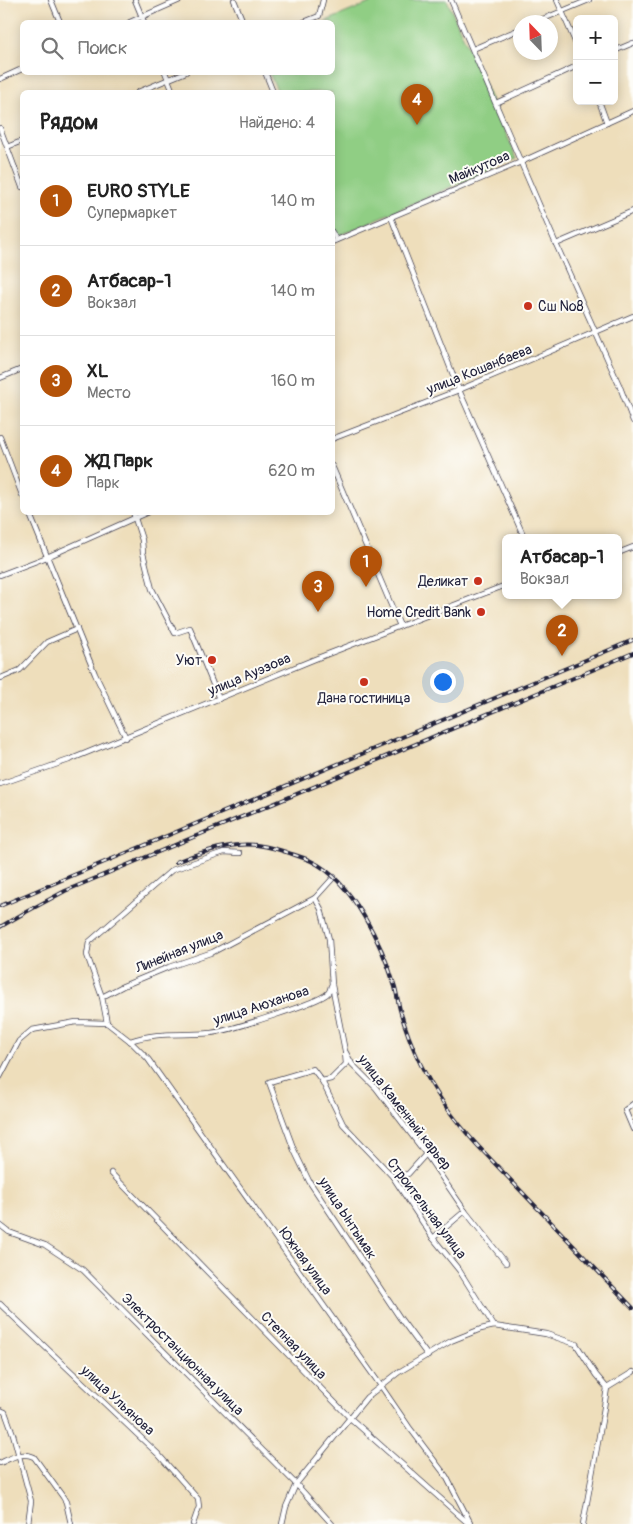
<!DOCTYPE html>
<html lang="ru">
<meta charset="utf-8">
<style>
body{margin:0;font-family:Pangolin,sans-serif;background:#f6f6f6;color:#222}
.controls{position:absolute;right:15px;top:15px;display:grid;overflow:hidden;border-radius:8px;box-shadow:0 2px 12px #0003}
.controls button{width:45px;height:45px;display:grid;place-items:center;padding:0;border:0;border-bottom:1px solid #e0e0e0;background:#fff;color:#222;font:25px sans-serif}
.compass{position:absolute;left:513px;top:15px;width:45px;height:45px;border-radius:50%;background:#fff;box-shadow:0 2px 12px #0003;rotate:337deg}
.you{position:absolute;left:442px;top:681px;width:18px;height:18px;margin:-12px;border:4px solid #fff;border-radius:50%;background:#1a73e8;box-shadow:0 0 0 8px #1a73e833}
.badge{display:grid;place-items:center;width:32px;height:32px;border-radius:50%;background:#b45309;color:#fff;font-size:16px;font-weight:700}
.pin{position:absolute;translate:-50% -41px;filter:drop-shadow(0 1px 2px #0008)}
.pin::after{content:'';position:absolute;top:26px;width:18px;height:15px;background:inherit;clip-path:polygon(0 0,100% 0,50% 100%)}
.popup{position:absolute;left:502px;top:534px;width:120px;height:65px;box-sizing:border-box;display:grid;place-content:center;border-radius:8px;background:#fff;filter:drop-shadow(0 1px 4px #0005);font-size:16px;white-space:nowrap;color:#767676}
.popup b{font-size:19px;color:#222}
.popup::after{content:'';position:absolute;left:50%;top:100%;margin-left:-10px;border:10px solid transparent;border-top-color:#fff}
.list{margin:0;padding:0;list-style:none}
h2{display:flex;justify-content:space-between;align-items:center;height:65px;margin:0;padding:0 20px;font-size:21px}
h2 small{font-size:16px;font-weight:400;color:#767676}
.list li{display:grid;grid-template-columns:32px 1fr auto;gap:15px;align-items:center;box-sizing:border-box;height:90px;padding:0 20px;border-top:1px solid #e0e0e0}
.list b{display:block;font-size:19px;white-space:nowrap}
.list p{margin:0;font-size:16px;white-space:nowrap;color:#767676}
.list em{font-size:16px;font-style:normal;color:#767676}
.icon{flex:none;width:28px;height:28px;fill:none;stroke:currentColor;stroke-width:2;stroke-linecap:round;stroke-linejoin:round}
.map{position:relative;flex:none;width:633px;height:1524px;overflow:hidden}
.search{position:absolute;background:#fff;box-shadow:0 2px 12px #0003;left:20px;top:20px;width:315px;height:55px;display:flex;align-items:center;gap:12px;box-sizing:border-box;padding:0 18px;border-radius:8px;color:#767676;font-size:19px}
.panel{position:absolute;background:#fff;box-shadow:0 2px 12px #0003;left:20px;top:90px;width:315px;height:425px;border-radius:8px}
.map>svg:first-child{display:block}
.green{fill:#90ce84;stroke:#597860}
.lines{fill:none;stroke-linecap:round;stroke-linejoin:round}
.street-casing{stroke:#413e4e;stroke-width:6}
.street{stroke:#fff;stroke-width:4.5}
.rail-casing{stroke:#22223b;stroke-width:4}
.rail{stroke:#fdfcf7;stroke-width:2;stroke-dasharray:5.5;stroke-linecap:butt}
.poi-dot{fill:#c8321e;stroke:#fdfcf7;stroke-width:2}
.labels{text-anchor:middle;stroke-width:4;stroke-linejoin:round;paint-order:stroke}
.street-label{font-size:14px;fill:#22223b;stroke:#fdfcf7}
.poi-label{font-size:14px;fill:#22223b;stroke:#fdfcf7;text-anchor:end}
</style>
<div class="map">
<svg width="633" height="1524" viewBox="0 0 633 1524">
<rect width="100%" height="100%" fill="#fdfcf7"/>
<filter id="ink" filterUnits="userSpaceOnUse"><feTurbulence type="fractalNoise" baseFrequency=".02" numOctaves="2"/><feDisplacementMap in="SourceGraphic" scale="10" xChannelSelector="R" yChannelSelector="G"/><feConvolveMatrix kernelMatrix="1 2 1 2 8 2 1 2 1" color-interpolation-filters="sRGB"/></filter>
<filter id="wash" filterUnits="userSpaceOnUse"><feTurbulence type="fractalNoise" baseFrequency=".0096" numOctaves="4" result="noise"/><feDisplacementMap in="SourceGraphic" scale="20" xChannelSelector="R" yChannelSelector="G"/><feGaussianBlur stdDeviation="1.12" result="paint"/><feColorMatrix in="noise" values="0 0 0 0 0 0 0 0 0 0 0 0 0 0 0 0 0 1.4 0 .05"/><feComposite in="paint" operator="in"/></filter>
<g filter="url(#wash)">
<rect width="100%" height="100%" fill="#eedebb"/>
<polygon class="green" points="377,0 447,0 517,158 338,236 332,222 332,92 278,92 269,73 332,72 332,22 324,22"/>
</g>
<g filter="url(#ink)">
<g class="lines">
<g class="street-casing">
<g id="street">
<polyline points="51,0 60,22"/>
<polyline points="135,0 144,22"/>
<polyline points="234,0 243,22"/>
<polyline points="451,0 556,244 620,387 633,421"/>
<polyline points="557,0 577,46"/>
<polyline points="130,22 180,0"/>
<polyline points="304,22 319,16 323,0"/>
<polyline points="536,22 589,0"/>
<polyline points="473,49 520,29"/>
<polyline points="614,51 633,43"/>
<polyline points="165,72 173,92"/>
<polyline points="265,72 273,92"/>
<polyline points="0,79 22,69"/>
<polyline points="138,92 186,72"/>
<polyline points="599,101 607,123"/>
<polyline points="496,103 577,66"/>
<polyline points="0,128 22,187"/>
<polyline points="7,147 22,141"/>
<polyline points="391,217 459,390 524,537"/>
<polyline points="332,232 336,240"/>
<polyline points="332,242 521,162 633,111"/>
<polyline points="556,244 633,211"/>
<polyline points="0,378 22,369"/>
<polyline points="0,437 22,495"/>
<polyline points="332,439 459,390 633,316"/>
<polyline points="332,466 400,626"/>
<polyline points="29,512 95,674 126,738"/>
<polyline points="133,512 142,540 143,553 152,589 175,633 190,628 219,699"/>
<polyline points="618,553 633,547"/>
<polyline points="0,575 47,557 148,512"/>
<polyline points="1,678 20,670 47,642 77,629"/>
<polyline points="0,784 69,760 315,659 506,585"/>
<polyline points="315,898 321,909 329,939 332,985 345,1051 352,1064 376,1088 426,1154 465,1211 506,1263"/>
<polyline points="102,997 87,955 89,942 172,870 224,852 240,853"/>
<polyline points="107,1023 130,1041 148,1059 381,1386 409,1427 446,1476 471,1524"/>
<polyline points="107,1023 102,997 123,986 169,967 213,952 315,898 334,877"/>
<path d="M130,1041C158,1031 183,1036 211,1033C227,1031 319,1003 328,993C330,991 330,989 331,986"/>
<polyline points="0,1077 19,1041 32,1030 76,1022 107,1023"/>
<polyline points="322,1081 331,1079 346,1064 345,1053"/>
<polyline points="633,1104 625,1110 633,1129"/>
<polyline points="111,1173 349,1417 469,1524"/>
<polyline points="393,1177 408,1174 426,1154"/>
<polyline points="0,1225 9,1232 45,1245 83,1270 296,1484 332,1524"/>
<polyline points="433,1238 465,1211"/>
<polyline points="0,1304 158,1454 198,1499 199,1507 193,1524"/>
<polyline points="428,1356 400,1318 309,1181 294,1150 269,1082 313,1069 322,1081 343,1124 393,1177 433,1238 459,1270 494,1326"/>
<polyline points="0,1410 5,1412 13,1434 31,1501 28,1524"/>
<path d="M0,1463C11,1458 22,1451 34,1457L63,1497L66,1502L71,1524"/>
<polyline points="282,1524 286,1507 296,1484 367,1397 399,1372 451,1341 481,1329 494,1326 546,1334 576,1344 596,1375 607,1388"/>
<polyline points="583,1524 602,1420 607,1388 633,1372"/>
</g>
</g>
<use href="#street" class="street"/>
<g class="rail-casing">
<g id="rail">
<path d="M176,862C196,854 217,847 238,845C254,843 271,847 286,852C294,855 303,857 311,861C352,880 383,947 395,987C397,995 398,1002 400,1010C405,1028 412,1046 420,1063C435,1094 455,1121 478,1146L633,1308"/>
<polyline points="0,906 633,640"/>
<polyline points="0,927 26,912 65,891 633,653"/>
</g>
</g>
<use href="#rail" class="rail"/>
</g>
</g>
<g class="poi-dot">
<circle cx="528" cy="306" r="5"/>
<circle cx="478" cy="581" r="5"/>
<circle cx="481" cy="612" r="5"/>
<circle cx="212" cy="660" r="5"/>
<circle cx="364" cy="682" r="5"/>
</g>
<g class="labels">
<g class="street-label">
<text transform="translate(479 167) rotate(-23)" y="5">Майкутова</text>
<text transform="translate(479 369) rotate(-22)" y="5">улица Кошанбаева</text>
<text transform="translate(249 674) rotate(-23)" y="5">улица Ауэзова</text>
<text transform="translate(179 951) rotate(-22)" y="5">Линейная улица</text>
<text transform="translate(261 1005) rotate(-18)" y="5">улица Аюханова</text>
<text transform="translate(405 1112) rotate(52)" y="5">улица Каменный карьер</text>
<text transform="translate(427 1208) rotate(53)" y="5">Строительная улица</text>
<text transform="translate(348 1218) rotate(57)" y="5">улица Ынтымак</text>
<text transform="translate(306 1261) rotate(54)" y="5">Южная улица</text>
<text transform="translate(294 1345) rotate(46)" y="5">Степная улица</text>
<text transform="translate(183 1354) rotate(45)" y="5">Электростанционная улица</text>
<text transform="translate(118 1400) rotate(43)" y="5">улица Ульянова</text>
</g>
<g class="poi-label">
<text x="538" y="311" text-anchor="start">Сш №8</text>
<text x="468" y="586">Деликат</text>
<text x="471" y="617">Home Credit Bank</text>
<text x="202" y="665">Уют</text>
<text x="364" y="703" text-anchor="middle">Дана гостиница</text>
</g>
</g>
</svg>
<div class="controls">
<button>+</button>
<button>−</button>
</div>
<svg class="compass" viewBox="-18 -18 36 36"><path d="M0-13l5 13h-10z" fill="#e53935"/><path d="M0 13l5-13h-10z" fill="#767676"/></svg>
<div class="you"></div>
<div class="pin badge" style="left:366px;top:587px">1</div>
<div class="pin badge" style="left:562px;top:656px">2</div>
<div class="popup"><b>Атбасар-1</b>Вокзал</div>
<div class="pin badge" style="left:318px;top:612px">3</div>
<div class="pin badge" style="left:417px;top:125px">4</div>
<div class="search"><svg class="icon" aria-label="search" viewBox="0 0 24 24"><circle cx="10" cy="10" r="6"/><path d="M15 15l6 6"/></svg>Поиск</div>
<section class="panel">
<h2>Рядом<small>Найдено: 4</small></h2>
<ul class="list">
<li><span class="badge">1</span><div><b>EURO STYLE</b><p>Супермаркет</p></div><em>140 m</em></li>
<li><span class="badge">2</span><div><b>Атбасар-1</b><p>Вокзал</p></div><em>140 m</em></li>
<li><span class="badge">3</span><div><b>XL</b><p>Место</p></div><em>160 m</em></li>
<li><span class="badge">4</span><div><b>ЖД Парк</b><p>Парк</p></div><em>620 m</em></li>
</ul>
</section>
</div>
